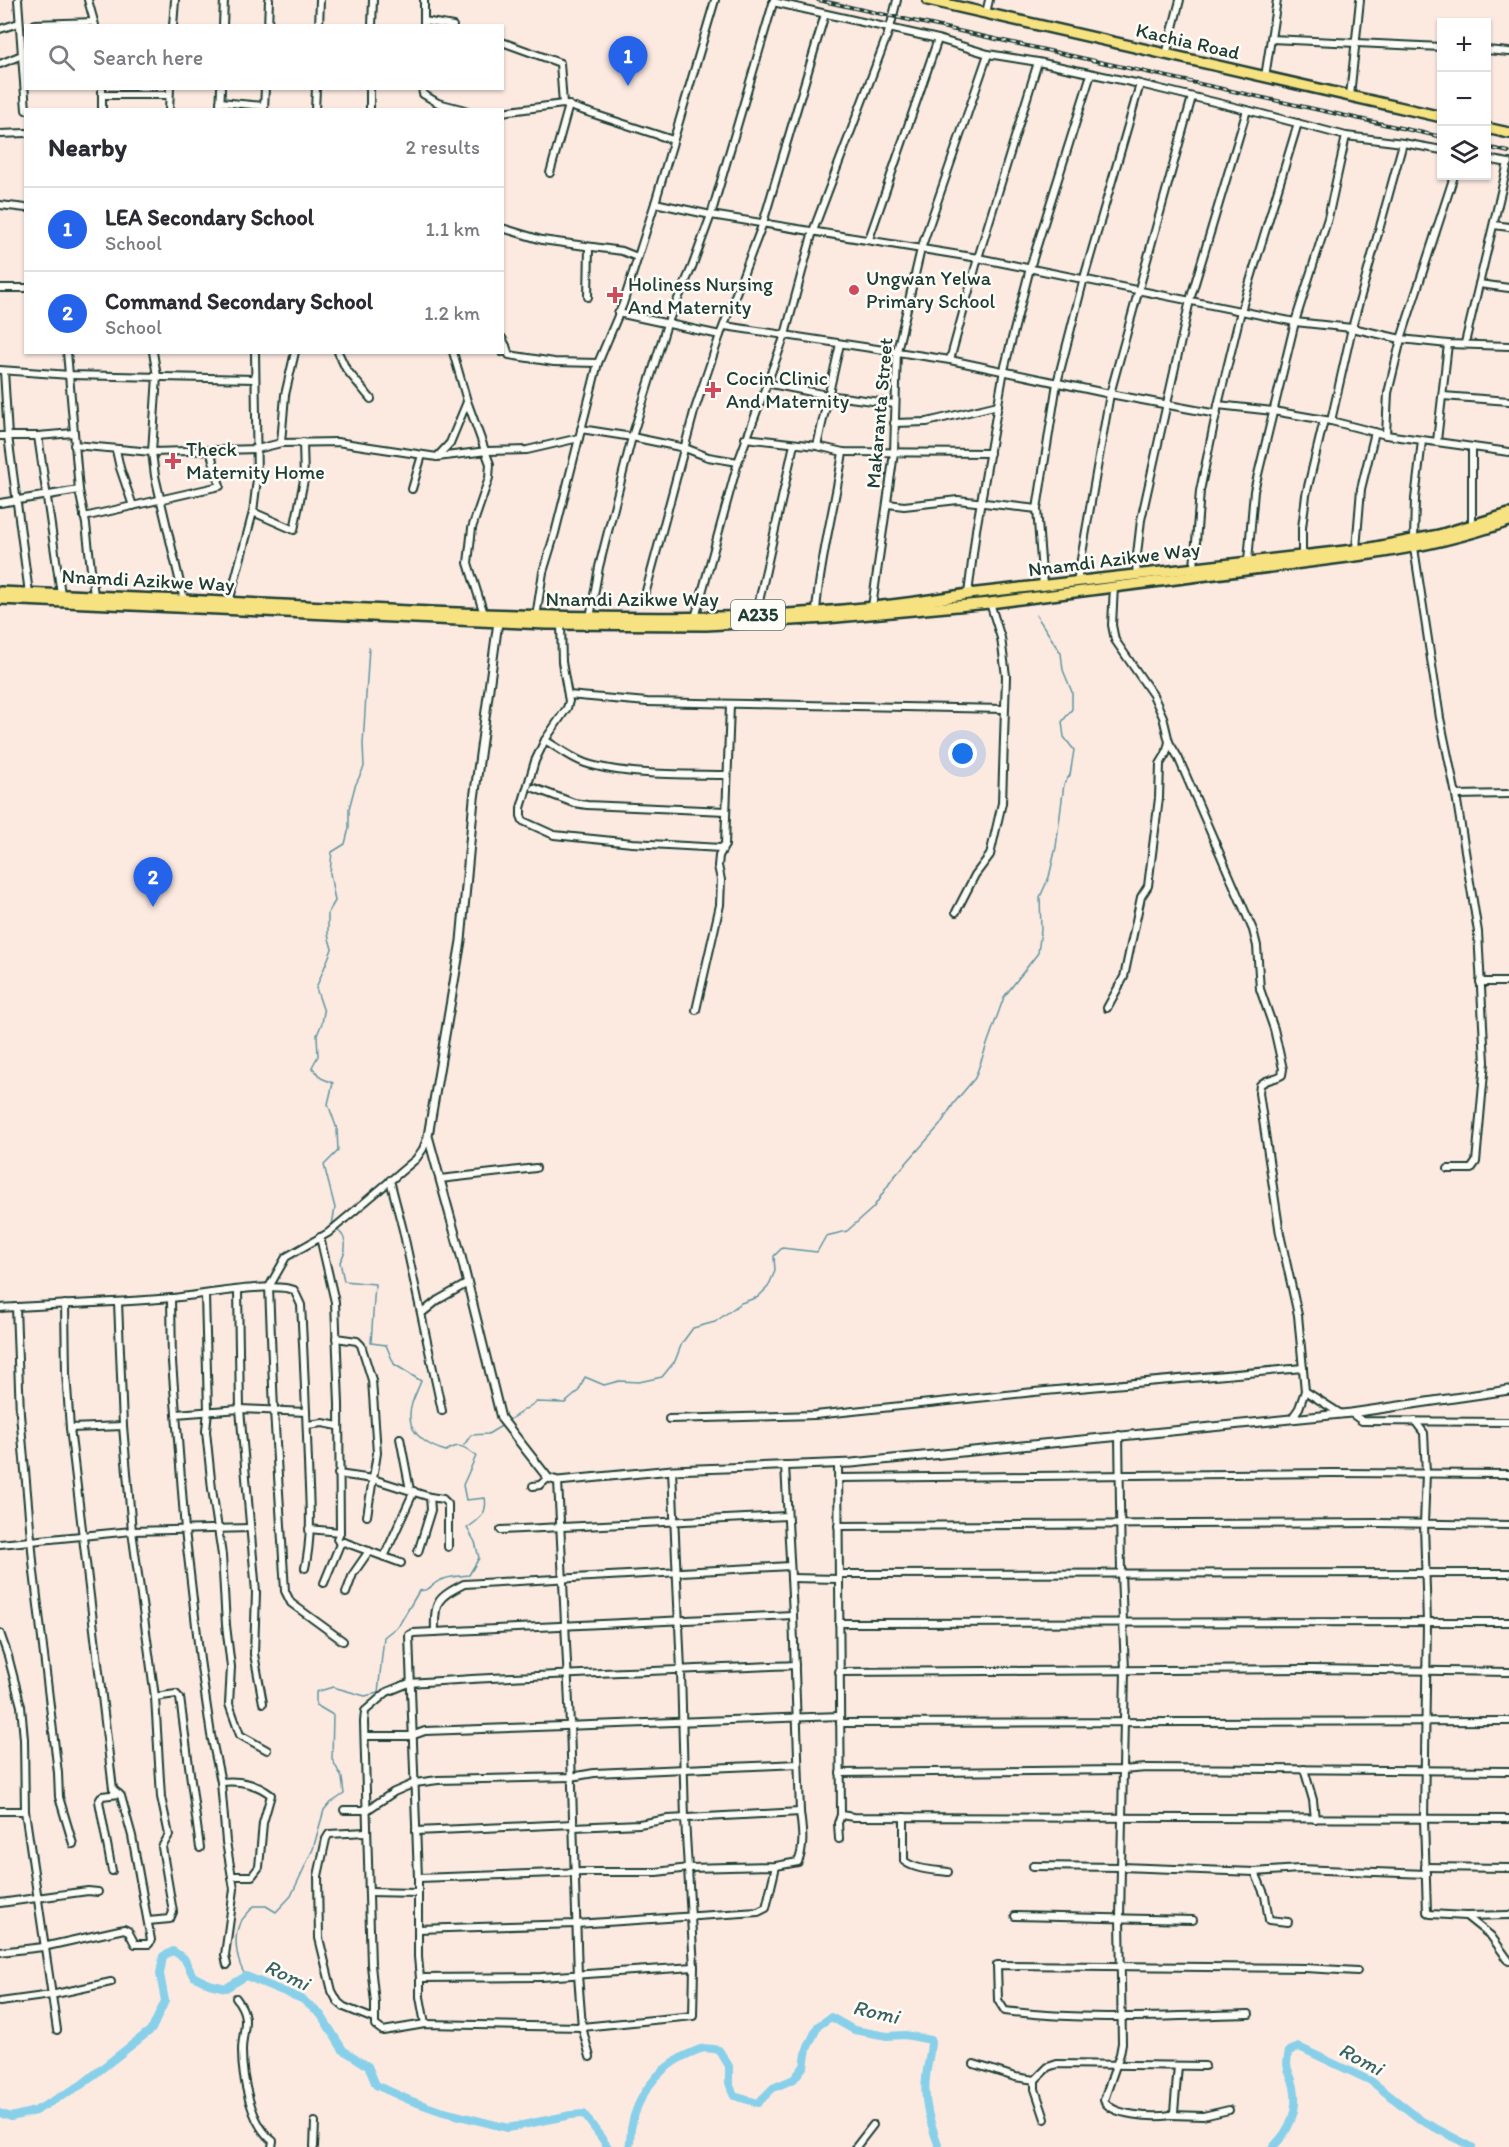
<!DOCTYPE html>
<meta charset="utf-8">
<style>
body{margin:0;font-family:Itim,sans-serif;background:#f7f7f7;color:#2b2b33}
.controls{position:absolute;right:18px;top:18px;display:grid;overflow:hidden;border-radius:0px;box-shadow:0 2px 4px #0004}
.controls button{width:54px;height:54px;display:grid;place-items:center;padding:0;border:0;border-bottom:2px solid #e1e1e2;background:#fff;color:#2b2b33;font:30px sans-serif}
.you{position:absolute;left:963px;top:754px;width:21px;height:21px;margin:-15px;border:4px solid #fff;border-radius:50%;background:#1a73e8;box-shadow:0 0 0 9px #1a73e833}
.badge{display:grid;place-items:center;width:39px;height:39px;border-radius:50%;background:#2563eb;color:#fff;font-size:20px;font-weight:700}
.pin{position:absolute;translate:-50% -50px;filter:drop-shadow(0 2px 3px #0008)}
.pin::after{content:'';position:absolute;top:32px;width:21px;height:18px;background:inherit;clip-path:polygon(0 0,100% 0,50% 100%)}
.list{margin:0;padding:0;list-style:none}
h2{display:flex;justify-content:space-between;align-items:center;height:78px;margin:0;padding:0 24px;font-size:26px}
h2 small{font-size:20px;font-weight:400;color:#7c7c81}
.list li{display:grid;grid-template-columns:39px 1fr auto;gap:18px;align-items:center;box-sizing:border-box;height:84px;padding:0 24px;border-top:2px solid #e1e1e2}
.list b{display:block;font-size:22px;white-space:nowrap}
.list p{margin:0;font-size:20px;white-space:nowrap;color:#7c7c81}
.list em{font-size:20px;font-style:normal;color:#7c7c81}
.icon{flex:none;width:33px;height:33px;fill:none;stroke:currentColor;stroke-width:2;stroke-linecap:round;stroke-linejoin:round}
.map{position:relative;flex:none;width:1509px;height:2147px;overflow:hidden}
.search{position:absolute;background:#fff;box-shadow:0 2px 4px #0004;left:24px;top:24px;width:480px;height:66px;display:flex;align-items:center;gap:15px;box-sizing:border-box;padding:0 21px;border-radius:0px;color:#7c7c81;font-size:22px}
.panel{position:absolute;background:#fff;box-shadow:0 2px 4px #0004;left:24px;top:108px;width:480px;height:246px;border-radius:0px}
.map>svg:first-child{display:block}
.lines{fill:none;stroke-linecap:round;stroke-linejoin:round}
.stream{stroke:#5e95a1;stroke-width:1.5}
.river{stroke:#88d0e9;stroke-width:8}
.minor-casing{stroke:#1f3d34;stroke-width:10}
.tertiary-casing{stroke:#1f3d34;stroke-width:11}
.primary-casing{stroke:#1f3d34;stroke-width:14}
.trunk-casing{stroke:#1f3d34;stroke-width:14}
.minor{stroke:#fdfcf7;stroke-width:6}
.tertiary{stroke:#fdfcf7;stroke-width:7}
.primary{stroke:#f7e281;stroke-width:9}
.trunk{stroke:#f7e281;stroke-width:9}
.rail-casing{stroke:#1f3d34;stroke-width:4}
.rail{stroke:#fdfcf7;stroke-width:1.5;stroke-dasharray:4.5;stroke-linecap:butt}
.poi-dot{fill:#d1495b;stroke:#fdfcf7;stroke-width:2}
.labels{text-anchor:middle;stroke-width:5;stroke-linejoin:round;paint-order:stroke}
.shield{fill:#fdfcf7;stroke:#62766e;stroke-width:1.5}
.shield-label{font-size:18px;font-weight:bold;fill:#1f3d34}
.street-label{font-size:20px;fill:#1f3d34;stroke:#fdfcf7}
.poi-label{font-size:20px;fill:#1f3d34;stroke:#fdfcf7;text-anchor:start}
.water-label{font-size:21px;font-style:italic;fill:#396261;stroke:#fdfcf7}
</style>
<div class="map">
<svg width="1509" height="2147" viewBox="0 0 1509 2147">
<rect width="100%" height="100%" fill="#fceae1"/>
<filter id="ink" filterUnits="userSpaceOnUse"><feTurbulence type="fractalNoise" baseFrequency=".0167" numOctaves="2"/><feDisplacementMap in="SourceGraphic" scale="12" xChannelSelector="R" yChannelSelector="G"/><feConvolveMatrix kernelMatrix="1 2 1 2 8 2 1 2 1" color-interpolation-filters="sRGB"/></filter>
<g filter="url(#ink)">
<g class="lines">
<g class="stream">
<polyline points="332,1225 335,1208 324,1165 338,1151 337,1129 328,1104 333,1083 321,1078 312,1067 318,1056 317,1035 322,1023 324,1012 316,988 332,949 328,935 328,913 335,901 330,873 332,852 345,844 349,828 349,809 355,786 364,767 363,744 369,647"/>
<polyline points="506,1422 536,1402 565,1403 578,1392 585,1377 604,1385 619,1381 639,1382 662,1377 675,1361 682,1343 693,1328 715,1322 741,1303 758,1297 768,1287 775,1271 774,1256 782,1248 817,1252 826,1236 847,1231 873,1208 893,1178 940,1125 954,1103 975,1078 1004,997 1038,953 1041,930 1040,897 1049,877 1056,847 1064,784 1070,775 1074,750 1064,737 1062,722 1072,709 1072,692 1063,670 1061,653 1036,615"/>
<polyline points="464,1445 471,1435 488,1434 503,1425"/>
<path d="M246,1976C237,1964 233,1939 239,1925C241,1919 249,1912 254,1906H266L276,1912L291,1896L313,1849L324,1810L329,1804L344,1794L342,1778L332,1759L333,1715L316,1705V1692L333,1687L365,1696L378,1693L384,1637L399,1625L419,1591C432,1589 428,1588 437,1582C446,1576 459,1576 469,1575L479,1558L475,1542L467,1528C479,1520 488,1513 485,1498L466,1500L463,1485L476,1456C465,1447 460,1442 446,1451C431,1447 411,1436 410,1418C409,1405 417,1392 421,1381L394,1364L386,1345L371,1343L375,1284L344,1281L340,1262C346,1252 349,1238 337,1230"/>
</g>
<g class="river">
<polyline points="0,2113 11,2117 35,2111 81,2085 152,2029 165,2001 160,1974 163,1956 173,1951 184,1958 193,1976 209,1984 226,1988 246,1976 302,1999 321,2015 343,2050 368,2066 376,2085 409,2100 440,2111 508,2128 571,2115 584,2114 608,2147"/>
<path d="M629,2147C631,2141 630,2135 631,2129C636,2098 656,2070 684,2056C700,2049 701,2046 719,2050L729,2066V2083L734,2096L758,2103L773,2088L794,2079L804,2066L807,2049L818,2026L831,2017L854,2030L887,2036L905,2035L931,2040C931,2054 927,2064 926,2078C923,2102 931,2125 939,2147"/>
<path d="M1273,2147C1289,2131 1299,2110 1294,2087C1290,2068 1284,2072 1289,2051L1299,2047L1371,2081L1422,2121L1472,2147"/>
</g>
<g class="minor-casing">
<g id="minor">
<polyline points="18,0 26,110"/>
<polyline points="88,0 95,25"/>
<polyline points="773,2 938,39 988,54 1038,62 1140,84 1247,110 1346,136 1403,143 1442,150"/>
<polyline points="986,13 989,0"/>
<polyline points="424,21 453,26"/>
<polyline points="424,23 424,0"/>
<polyline points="35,24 94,22"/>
<polyline points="173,26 175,0"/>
<polyline points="223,26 224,0"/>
<polyline points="268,26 269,0"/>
<polyline points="319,26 320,0"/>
<polyline points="372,26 373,0"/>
<polyline points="0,29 19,23"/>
<polyline points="1271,39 1442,47"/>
<polyline points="502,42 560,63 563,104"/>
<polyline points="1486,50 1509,52"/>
<polyline points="1166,55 1180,0"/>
<polyline points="0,64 22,55"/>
<polyline points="1265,77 1277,0"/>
<polyline points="102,88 102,110"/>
<polyline points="422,88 423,94 438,103 465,110"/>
<polyline points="102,95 169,95"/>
<polyline points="1350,96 1360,0"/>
<polyline points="220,102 264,106"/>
<polyline points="264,109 265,88"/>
<polyline points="169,110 170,88"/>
<polyline points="220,110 221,88"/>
<polyline points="315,110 316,88"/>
<polyline points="370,110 370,88"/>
<polyline points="502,112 563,104 673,140"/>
<polyline points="0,134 26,133"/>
<polyline points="1486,159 1509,163"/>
<polyline points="550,173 569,105"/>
<polyline points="655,203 711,215 978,258 1295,322 1352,328 1401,339 1448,344 1509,346"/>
<polyline points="0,205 26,208"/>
<polyline points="1494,225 1509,227"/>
<polyline points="502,228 542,240 622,251 637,257"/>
<polyline points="869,239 938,39"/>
<polyline points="1479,284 1509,288"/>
<polyline points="0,288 26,288"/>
<polyline points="588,297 589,247"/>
<polyline points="618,313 720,335"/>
<polyline points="725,326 950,360 1110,394 1217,414"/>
<polyline points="502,338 506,346"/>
<polyline points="1465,343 1508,163"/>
<polyline points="67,352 79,490 86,524 94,596"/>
<polyline points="153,352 157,376 152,452 155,476 184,600"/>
<polyline points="338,352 346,369 371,399"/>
<polyline points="453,352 467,401 490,464 489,478 472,528 468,563 484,614"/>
<polyline points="502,352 506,346 509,355 554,362 598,363"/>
<polyline points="950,360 978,258 1038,62"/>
<polyline points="0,370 70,375 254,379"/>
<polyline points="4,371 8,436 29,593"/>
<polyline points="766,383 827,395 895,404"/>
<polyline points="1443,396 1509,401"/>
<polyline points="1218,405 1273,411 1331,421 1386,435 1509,452"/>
<polyline points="1331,421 1352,328 1403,143"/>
<polyline points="894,423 927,422 998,405"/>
<polyline points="581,429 632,437 685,448 708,457 738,462"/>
<polyline points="1386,435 1388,393 1401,339 1454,176"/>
<polyline points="0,436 38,436 73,433"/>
<polyline points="38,436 61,594"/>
<polyline points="745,438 817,446 843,452 990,453"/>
<polyline points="1437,441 1448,344"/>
<polyline points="281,443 285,395 295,352"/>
<polyline points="74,445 152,452 257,449 281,443 337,442 437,457 487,451 527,450 579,438"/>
<polyline points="817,446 840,344"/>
<polyline points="1472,447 1472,525"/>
<polyline points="116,450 120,468 133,506"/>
<polyline points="437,457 450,443 467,402"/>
<polyline points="412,489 422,455"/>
<polyline points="0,503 79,490"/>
<polyline points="888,504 904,506 958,500 1037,509"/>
<polyline points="253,512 294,530 304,480 303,442"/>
<polyline points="84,517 220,486 210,450"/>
<polyline points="1414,540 1415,499 1422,441"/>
<polyline points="1414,548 1440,718 1456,795 1478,932 1485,1062 1476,1162 1471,1169 1448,1169"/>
<polyline points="1356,549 1361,489 1375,432"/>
<polyline points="1302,556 1302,528 1306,495 1324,420"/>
<polyline points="1248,561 1254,491 1295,322 1328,218 1346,136"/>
<polyline points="1194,568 1200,491 1218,405 1241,311 1298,123"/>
<polyline points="1137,576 1136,563 1141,520 1190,300 1247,110"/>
<polyline points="1077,582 1110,394 1192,97"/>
<polyline points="1043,586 1037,509 1057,383 1084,278 1140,84"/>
<path d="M1114,586L1112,625L1115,640L1153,695L1163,717L1169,742L1178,757L1253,930L1257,946L1260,989L1274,1029L1283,1069L1282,1075C1274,1080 1267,1078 1260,1085L1259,1093L1280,1234L1298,1315L1305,1391L1299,1408L1292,1418"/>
<polyline points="646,591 694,412 720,335 763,223 825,14"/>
<polyline points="968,594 976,530 1004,370 1030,268 1091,74"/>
<polyline points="229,602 253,512 257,479 255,352"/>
<polyline points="872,607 894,453 897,351 921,249 988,54"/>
<path d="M816,611C820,558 835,506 843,452"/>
<polyline points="756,615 794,444"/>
<polyline points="536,617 543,572 555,533 598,363 623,304 655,203 715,0"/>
<polyline points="590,618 599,567 632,437 667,324 692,267 711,215 774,0"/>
<polyline points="695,618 738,462 785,335 813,231 890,28 897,0"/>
<polyline points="561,624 562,662 569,701 567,708 545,740 535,761 521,808 521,816 523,821 554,835 632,843 721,848 725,845"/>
<polyline points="568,695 647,702 1004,709"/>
<path d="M545,740C558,748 571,758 585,763C624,776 686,774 727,775"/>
<polyline points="534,788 574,803 587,805 726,811"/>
<polyline points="1456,795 1509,794"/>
<polyline points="956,912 975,875 990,855 1002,803 1006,676 1001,638 990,603"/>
<polyline points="1480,982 1509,982"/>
<polyline points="1107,1008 1124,977 1141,897 1148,886 1159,798 1160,764 1166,754 1169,742"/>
<polyline points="696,1010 720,905 721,880 718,866 719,856 725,845 730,705"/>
<polyline points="440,1179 536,1168"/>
<polyline points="390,1180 403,1230 442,1411"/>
<polyline points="320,1237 335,1302 339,1404 340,1532 337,1539 340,1544 344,1542 401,1563"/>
<polyline points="238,1291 240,1409 256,1592 254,1654 263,1703"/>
<polyline points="205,1295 208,1410 206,1431 212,1489 222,1555 226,1625 231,1667 229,1704 240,1735 267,1750"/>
<polyline points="171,1298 172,1362 185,1530 200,1660 211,1735 221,1782 226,1842 234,1889 225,1955 227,1965"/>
<polyline points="118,1302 123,1426 132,1531 155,1697 161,1797 169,1835 162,1847 173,1912 170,1919 148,1921"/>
<polyline points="16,1307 20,1414 34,1572 58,1773 59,1797 73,1844"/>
<path d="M0,1308C57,1304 114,1303 171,1298C198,1296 272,1281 294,1290L301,1305C304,1358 306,1410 308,1462C309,1497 313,1534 305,1568"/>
<polyline points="422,1313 438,1300 468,1283"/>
<polyline points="336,1338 357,1341 361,1345 372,1380 377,1453 367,1516"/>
<polyline points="1305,1391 1341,1414"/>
<polyline points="1351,1413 1362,1421 1509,1422"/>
<polyline points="176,1414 240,1409 306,1412"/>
<polyline points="669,1419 815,1415 1034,1392 1303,1368"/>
<polyline points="1415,1421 1424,1433 1426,1473 1424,1524 1427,1623 1424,1820 1427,1912 1430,1914 1466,1916 1491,1936 1509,1961"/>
<polyline points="307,1425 323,1423 338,1426"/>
<polyline points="70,1428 123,1426"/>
<path d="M1119,1435L1121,1573L1125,1670L1120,1918L1122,2043L1120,2054L1104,2100C1110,2116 1155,2118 1171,2115L1174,2112L1178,2066"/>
<polyline points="400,1438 410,1490"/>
<polyline points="838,1464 841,1815 838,1823 839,1839"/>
<path d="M672,1470L681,1670L685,1819L694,1967L693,2016L582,2027L425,2024L383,2031L375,2025V2003L371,1965L364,1722L365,1711L387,1692L409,1683C538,1674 667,1671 795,1665"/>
<polyline points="338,1474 373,1479 430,1497 431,1510 418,1552"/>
<polyline points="839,1478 1332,1473 1509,1474"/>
<polyline points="558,1481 570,1724 578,1975 582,2027 590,2057"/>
<polyline points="533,1486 540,1485 548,1478"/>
<polyline points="430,1497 443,1499 448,1504 448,1547"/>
<polyline points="838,1526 1378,1523 1509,1525"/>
<polyline points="309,1529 340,1532"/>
<polyline points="501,1530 787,1516"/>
<polyline points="0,1544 132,1531 250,1528"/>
<polyline points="384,1557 414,1491"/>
<polyline points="840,1574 1509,1573"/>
<polyline points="791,1578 839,1579"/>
<polyline points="324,1583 340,1544"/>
<polyline points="346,1593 353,1574 369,1551"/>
<polyline points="839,1623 1509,1622"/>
<path d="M435,1632C434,1601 437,1598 464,1584L790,1566"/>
<polyline points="0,1633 8,1656 21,1706 24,1739 25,1811 57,2030"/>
<polyline points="343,1641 291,1603 285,1591 274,1410 269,1287 286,1257 328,1233 340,1223 416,1159 423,1149 428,1136"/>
<polyline points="839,1672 1312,1669 1509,1672"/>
<polyline points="155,1697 176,1694 180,1698 200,1848"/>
<polyline points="840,1723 1509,1721"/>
<polyline points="365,1736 411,1736 425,1731 840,1716"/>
<polyline points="1304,1769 1313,1800 1315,1819"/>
<polyline points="840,1773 1122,1770 1146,1768 1509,1771"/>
<path d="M221,1782C239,1780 256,1783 271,1795L263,1823L259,1867L252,1876H232"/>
<polyline points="344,1810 367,1810 394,1792 415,1783 438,1780 571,1777 594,1773 798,1764"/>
<polyline points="0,1811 25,1811"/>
<polyline points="841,1815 853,1817 1509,1819"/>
<path d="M904,1817V1861C916,1870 933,1870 948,1872"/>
<polyline points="574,1827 639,1824 668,1819 800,1812"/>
<polyline points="416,1831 574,1824"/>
<polyline points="366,1832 329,1834 326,1839 318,1876 319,1938 332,1991 338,2002 344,2007 374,2019"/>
<polyline points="1033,1866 1121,1867 1255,1872 1299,1869 1426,1874"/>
<polyline points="1425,1867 1509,1868"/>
<polyline points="112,1871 99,1801 102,1796 119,1794"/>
<polyline points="1255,1872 1265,1896 1269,1920 1288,1922"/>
<path d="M418,1878L584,1872H657L688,1868L776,1866L798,1862C805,1846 802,1829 800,1812L793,1615L785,1465"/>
<polyline points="369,1892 418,1893"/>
<polyline points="0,1903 88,1891 98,1892"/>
<polyline points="1015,1916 1193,1920"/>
<polyline points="1466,1916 1509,1915"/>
<polyline points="418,1929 576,1924 758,1912 766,1908 776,1866"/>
<polyline points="0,1952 43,1947 124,1929 128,1931 135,1944 149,1944 151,1940 132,1836 121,1796 113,1789 70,1428 66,1373 65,1304"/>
<polyline points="420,1978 541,1977 694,1967"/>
<path d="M236,1998C252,2019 242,2029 242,2051C242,2078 251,2125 273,2141L272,2147"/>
<polyline points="0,2002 51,1995 111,1982"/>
<path d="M1249,2014C1168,2016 1085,2021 1005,2011L998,2000L997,1965L1305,1968L1357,1971"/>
<polyline points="425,2024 420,1997 420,1978 418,1957 418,1878 409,1635 413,1633 793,1615"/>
<polyline points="974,2064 1015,2077 1035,2080"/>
<polyline points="1171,2115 1203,2116 1229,2110"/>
<polyline points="1045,2119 1035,2089 1035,2080 1048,2067 1057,2064 1205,2066"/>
<polyline points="314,2147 315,2122"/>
<polyline points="856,2147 873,2125"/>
</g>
</g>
<g class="tertiary-casing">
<polyline id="tertiary" points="498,622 474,799 461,941 428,1136 460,1252 501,1418 548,1478 558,1481 672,1470 852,1463 1351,1413 1509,1390"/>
</g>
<g class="primary-casing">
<g id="primary">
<polyline points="928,0 1442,117"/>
<polyline points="1486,128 1509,133"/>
</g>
</g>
<g class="trunk-casing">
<g id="trunk">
<path d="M0,592C136,598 273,604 409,611C595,619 784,626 968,594L1371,548L1439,535L1509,514"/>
<path d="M0,599L546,624L706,625L826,618L990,603L1371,554C1418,547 1464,537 1509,521"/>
</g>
</g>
<use href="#minor" class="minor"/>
<use href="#tertiary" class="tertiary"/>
<use href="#primary" class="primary"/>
<use href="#trunk" class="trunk"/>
<g class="rail-casing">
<g id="rail">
<polyline points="818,0 1442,137"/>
<polyline points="1486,147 1509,152"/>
</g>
</g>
<use href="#rail" class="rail"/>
</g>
</g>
<g class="poi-dot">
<circle cx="854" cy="290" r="6"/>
<path d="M612 286h6v6h6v6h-6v6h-6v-6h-6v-6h6z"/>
<path d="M710 381h6v6h6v6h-6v6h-6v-6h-6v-6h6z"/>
<path d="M170 452h6v6h6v6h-6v6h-6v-6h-6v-6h6z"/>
</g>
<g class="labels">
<rect class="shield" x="731" y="600" width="54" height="30" rx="4.5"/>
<g class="shield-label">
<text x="758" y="621">A235</text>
</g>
<g class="street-label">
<text transform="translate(1188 41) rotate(13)" y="7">Kachia Road</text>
<text transform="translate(879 413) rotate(-85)" y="7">Makaranta Street</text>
<text transform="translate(1114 559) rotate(-7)" y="7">Nnamdi Azikwe Way</text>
<text transform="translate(148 580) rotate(3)" y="7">Nnamdi Azikwe Way</text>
<text x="632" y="606">Nnamdi Azikwe Way</text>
</g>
<g class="poi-label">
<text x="866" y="285">Ungwan Yelwa<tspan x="866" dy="23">Primary School</tspan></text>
<text x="628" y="291">Holiness Nursing<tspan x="628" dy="23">And Maternity</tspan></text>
<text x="726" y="385">Cocin Clinic<tspan x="726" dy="23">And Maternity</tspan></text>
<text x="186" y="456">Theck<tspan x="186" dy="23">Maternity Home</tspan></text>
</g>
<g class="water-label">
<text transform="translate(287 1975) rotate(25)" y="7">Romi</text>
<text transform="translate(876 2012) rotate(13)" y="7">Romi</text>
<text transform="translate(1361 2059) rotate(28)" y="7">Romi</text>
</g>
</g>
</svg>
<div class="controls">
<button>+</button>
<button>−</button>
<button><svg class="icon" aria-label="layers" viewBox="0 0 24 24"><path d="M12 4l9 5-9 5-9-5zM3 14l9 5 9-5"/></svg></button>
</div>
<div class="you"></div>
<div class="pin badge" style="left:628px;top:86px">1</div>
<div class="pin badge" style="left:153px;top:907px">2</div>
<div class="search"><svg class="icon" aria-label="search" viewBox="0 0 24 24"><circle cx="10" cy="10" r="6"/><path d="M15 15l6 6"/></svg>Search here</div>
<section class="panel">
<h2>Nearby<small>2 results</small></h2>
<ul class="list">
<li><span class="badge">1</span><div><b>LEA Secondary School</b><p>School</p></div><em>1.1 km</em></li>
<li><span class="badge">2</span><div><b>Command Secondary School</b><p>School</p></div><em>1.2 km</em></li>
</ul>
</section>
</div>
